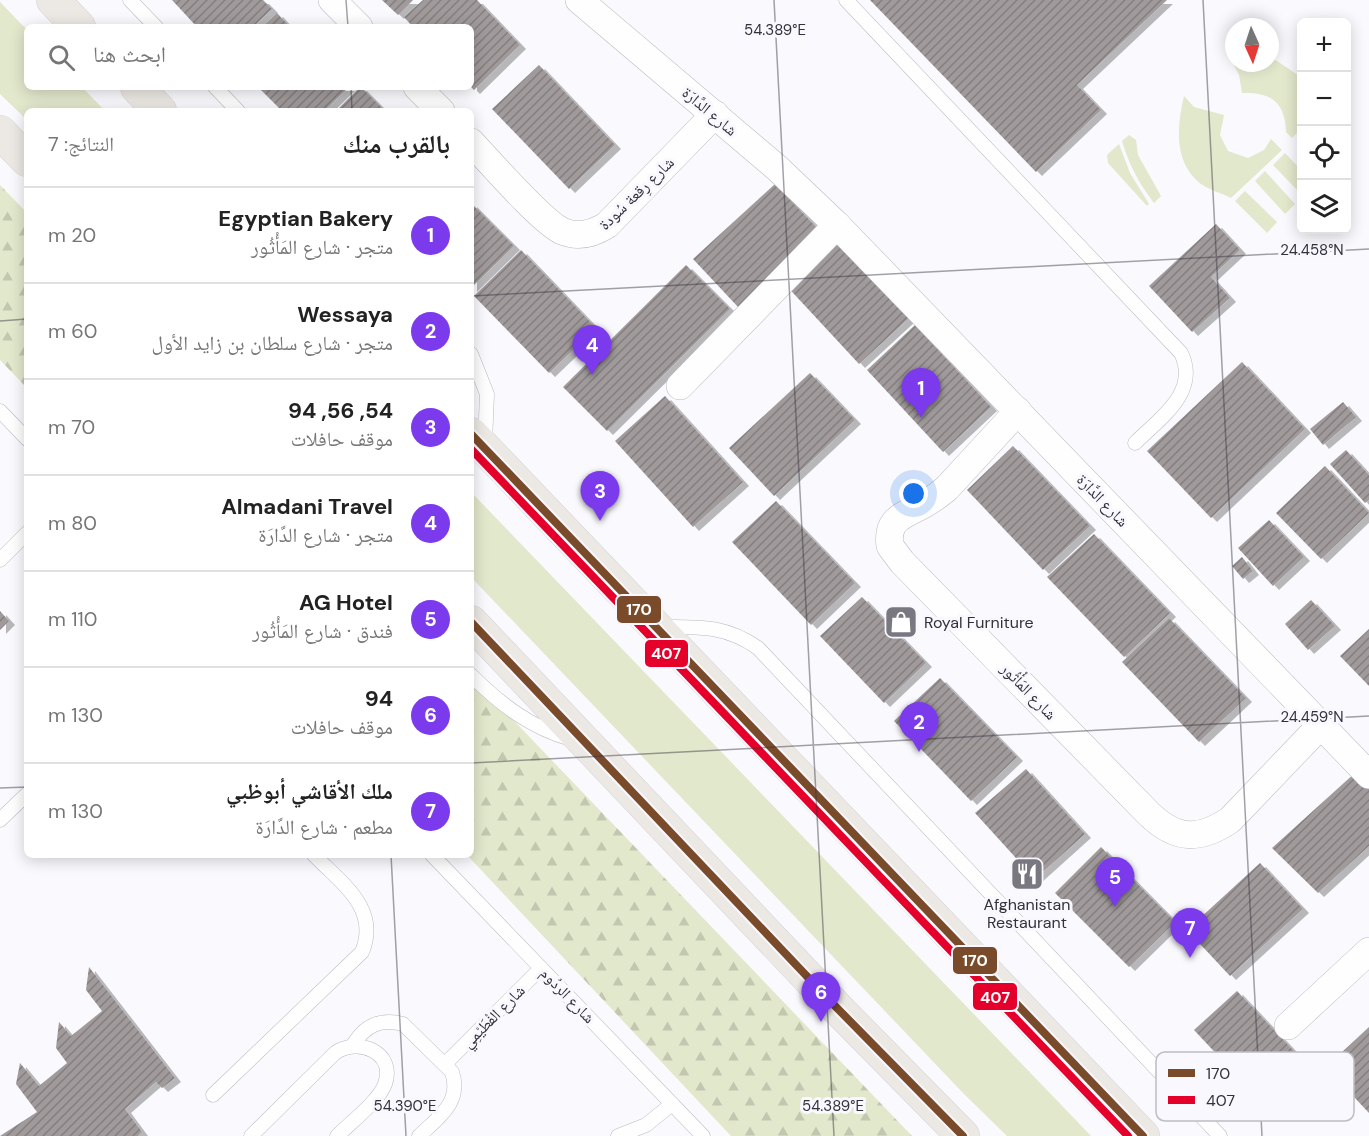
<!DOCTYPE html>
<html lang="ar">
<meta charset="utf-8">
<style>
body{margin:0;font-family:"DM Sans","Noto Naskh Arabic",sans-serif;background:#f6f6f6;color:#222;direction:rtl}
.controls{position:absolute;right:18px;top:18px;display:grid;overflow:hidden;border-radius:9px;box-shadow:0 3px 15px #0003}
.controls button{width:54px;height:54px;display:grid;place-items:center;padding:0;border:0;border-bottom:2px solid #e0e0e0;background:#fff;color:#222;font:30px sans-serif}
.compass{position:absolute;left:1225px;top:18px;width:54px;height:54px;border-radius:50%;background:#fff;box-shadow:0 3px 15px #0003;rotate:177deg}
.you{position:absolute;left:914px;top:494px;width:21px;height:21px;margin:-15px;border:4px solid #fff;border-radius:50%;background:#1a73e8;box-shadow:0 0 0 9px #1a73e833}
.badge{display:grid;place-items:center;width:39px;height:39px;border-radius:50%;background:#7c3aed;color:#fff;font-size:20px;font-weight:700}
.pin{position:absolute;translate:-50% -50px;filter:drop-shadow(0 2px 3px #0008)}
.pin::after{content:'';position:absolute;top:32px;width:21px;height:18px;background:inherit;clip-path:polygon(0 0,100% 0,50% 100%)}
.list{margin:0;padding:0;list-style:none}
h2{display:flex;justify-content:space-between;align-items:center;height:78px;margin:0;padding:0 24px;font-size:26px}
h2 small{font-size:20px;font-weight:400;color:#767676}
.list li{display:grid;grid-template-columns:39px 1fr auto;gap:18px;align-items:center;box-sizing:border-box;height:96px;padding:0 24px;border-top:2px solid #e0e0e0}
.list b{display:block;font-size:22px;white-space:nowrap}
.list p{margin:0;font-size:20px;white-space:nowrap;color:#767676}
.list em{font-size:20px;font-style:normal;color:#767676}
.icon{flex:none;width:33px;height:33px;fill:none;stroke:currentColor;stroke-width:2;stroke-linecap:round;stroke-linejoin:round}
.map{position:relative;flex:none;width:1369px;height:1136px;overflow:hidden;direction:ltr}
.search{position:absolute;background:#fff;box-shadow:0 3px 15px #0003;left:24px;top:24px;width:450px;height:66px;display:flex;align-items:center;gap:15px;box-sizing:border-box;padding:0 21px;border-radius:9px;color:#767676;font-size:22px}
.panel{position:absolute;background:#fff;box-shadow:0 3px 15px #0003;left:24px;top:108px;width:450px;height:750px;border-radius:9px;direction:rtl}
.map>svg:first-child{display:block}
.grass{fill:#e2e8cc}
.forest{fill:url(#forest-firs)}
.building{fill:url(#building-hatch);filter:url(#shadow)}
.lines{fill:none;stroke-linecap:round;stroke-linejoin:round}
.service-casing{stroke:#bbb9c0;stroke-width:15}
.minor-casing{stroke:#bbb9c0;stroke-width:28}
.primary-casing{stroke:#d5d3d7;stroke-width:34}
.service{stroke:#fefeff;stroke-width:14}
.minor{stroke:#fefeff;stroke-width:27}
.primary{stroke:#ece9e4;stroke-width:33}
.bus-1-casing{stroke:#f9f8fe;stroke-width:12}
.bus-2-casing{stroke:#f9f8fe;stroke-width:12}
.bus-1{stroke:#7a4b2a;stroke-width:8}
.bus-2{stroke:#e4002b;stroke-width:8}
.ticks{fill:none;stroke:#33313b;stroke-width:1.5;stroke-opacity:0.45}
.labels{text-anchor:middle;stroke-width:6;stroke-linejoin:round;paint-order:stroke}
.street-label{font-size:16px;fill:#33313b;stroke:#f9f8fe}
.poi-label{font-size:16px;fill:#33313b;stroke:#f9f8fe;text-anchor:start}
.key{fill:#f9f8fe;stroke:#bebcc4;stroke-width:1.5}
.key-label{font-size:16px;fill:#33313b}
.ticks-label{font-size:15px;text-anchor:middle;fill:#33313b;stroke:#f9f8fe;stroke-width:6;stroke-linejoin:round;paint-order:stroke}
.line-badge{stroke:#f9f8fe;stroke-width:2}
.badge-label{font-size:16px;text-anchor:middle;font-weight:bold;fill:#fff}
</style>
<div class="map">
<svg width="1369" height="1136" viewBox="0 0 1369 1136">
<defs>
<pattern id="forest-firs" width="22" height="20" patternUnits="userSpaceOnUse" patternTransform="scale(1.5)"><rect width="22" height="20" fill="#e2e8cc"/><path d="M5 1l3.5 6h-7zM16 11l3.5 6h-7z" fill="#c2c7b0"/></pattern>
<pattern id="building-hatch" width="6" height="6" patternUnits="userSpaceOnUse" patternTransform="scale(1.5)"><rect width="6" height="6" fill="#a09a9b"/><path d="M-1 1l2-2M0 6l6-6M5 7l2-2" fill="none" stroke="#837e80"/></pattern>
<filter id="shadow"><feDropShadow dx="6" dy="4" stdDeviation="0" flood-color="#0004"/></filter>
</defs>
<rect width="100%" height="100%" fill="#faf9fd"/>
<g class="grass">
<polygon points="0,2 27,30 27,87 82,87 105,111 27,111 27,120 0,94"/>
<path d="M1230,58H1234V63H1270V59H1274L1301,77V129L1292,138L1286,132C1285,102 1271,92 1242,93L1239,75Z"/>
<path d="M1184,96L1194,107L1224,115L1220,135L1228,151L1248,158L1264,150L1271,139L1282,150L1231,198C1222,193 1209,190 1201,184C1173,162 1177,126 1184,96Z"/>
<path d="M1129,135L1136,140L1138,155L1161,196L1154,203C1139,183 1129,165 1122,141Z"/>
<polygon points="1119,144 1130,173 1149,204 1147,206 1108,163 1107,155"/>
<polygon points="1285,153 1301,170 1301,194 1273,165"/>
<polygon points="1265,171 1295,204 1285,214 1255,181"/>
<polygon points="1245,191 1277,222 1267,233 1235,201"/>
<polygon points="471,492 1071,1115 1091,1136 1007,1136 964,1094 471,577"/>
</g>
<g class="forest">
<polygon points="0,185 27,213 27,388 0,360"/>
<polygon points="471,676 912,1136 731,1136 467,855 471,855"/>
</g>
<g class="building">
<polygon points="172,0 263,0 272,9 253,27 197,27"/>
<polygon points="382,0 413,0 398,15"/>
<polygon points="423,0 477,0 520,45 474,90 471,87 471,27 413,27 404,17"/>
<polygon points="870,0 1167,0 1077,85 1101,110 1036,172"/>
<polygon points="277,13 290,27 262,27"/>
<polygon points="539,65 615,145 569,189 492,109"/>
<polygon points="258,87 349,87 324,111 282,111"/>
<polygon points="360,87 361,87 385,111 336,111"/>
<polygon points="775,184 820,231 738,307 693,259"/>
<polygon points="471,203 514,246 471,288"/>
<polygon points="1216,224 1240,250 1211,277 1230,298 1192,332 1149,286"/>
<polygon points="832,234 909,318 859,364 782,281"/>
<polygon points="521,250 596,328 549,373 474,296"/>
<polygon points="686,265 730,309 607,431 563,387"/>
<polygon points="915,325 991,407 943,452 867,370"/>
<polygon points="1242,362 1305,429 1211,518 1147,451"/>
<polygon points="810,373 855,420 774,496 729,448"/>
<polygon points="665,396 743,482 693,527 615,441"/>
<polygon points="1343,402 1356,417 1323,445 1310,429"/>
<polygon points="1013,446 1090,526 1043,570 967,490"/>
<polygon points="1346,450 1369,475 1369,500 1365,503 1330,464"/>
<polygon points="1325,466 1369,513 1321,559 1276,513"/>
<polygon points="776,501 855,583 811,625 732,542"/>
<polygon points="1269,520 1304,557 1273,586 1238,548"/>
<polygon points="1094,534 1170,613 1124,657 1047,577"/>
<polygon points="1242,557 1253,571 1243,579 1232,566"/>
<polygon points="862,597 926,663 884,703 820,636"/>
<polygon points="1311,600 1335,626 1308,650 1285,624"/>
<polygon points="0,611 9,621 0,630"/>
<polygon points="1169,618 1246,698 1199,742 1122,662"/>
<polygon points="1369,629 1369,686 1340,656"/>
<polygon points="940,678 1017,757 971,801 894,721"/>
<polygon points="1026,769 1085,834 1035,879 975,813"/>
<polygon points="1356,772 1369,786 1369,846 1318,893 1272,848"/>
<polygon points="1101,847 1175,922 1129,967 1055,893"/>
<polygon points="1260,863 1303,909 1230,976 1187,930"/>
<polygon points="89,967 175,1078 162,1088 156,1082 125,1109 142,1132 138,1136 0,1136 37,1112 16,1084 20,1063 39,1086 67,1063 56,1048 59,1022 71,1036 102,1011 86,990"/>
<polygon points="1237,991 1311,1069 1268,1109 1194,1030"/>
<polygon points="1369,1027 1369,1113 1326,1067"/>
</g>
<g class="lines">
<g class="service-casing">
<g id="service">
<polyline points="130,0 156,27"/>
<path d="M846,0L1181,353C1200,392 1160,418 1135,443"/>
<polyline points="215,87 238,111"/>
<polyline points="471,354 487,394 485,443"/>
<polyline points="0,411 27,439"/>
<polyline points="0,560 27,533"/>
<path d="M660,627C699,627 725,625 758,648L1220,1136"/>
<path d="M471,675C500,704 531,728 571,739"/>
<polyline points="0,820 27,794"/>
<polyline points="432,855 703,1136"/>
<path d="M353,1045C365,1025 381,1018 403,1024L452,1072C462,1102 439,1117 419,1136"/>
<polyline points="445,1064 541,968"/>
<path d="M213,1095L362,952C380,908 341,883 314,855"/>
<path d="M251,1136L335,1053C358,1037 396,1052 385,1084C379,1101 350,1123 337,1136"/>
<polyline points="618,1136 646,1125 672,1104"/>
</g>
</g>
<g class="minor-casing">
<g id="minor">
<polyline points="332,0 359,27"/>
<polyline points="579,0 776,167 837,225 1369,775"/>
<polyline points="417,87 441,111"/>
<path d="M471,142C490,162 541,221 562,231C578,238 593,234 607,225L715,114"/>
<polyline points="680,386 837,225"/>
<path d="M1018,411L947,488C940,494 932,500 923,505C903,516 886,519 890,546L902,562L1149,814C1176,840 1199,841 1230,820L1321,725"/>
<polyline points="1288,1026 1369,951"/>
</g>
</g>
<g class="primary-casing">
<g id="primary">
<polyline points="53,0 79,27"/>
<polyline points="137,87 160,111"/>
<polyline points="0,132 27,160"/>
<polyline points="471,434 1143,1136"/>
<polyline points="471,622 837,1008 963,1136"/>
</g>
</g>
<use href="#service" class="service"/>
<use href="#minor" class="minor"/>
<use href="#primary" class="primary"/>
<g class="bus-1-casing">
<g id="bus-1">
<polyline points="471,434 1143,1136"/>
<polyline points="471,622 837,1008 963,1136"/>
</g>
</g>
<g class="bus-2-casing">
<polyline id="bus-2" points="471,449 1128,1136"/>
</g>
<use href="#bus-1" class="bus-1"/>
<use href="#bus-2" class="bus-2"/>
</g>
<path class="ticks" d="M346,0L348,27M774,0L834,1136M1203,0L1262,1136M351,87L352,111M471,296L1369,249M0,321L27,319M471,763L1369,716M0,788L27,787M391,855L406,1136"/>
<defs>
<g id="shop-square" transform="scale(1.725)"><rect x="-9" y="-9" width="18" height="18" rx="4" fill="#79777f" stroke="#f9f8fe"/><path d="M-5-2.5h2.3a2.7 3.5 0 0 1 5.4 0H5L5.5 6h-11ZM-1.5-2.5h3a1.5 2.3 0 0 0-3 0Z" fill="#fff"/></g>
<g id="restaurant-square" transform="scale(1.725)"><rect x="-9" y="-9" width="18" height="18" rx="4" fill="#79777f" stroke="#f9f8fe"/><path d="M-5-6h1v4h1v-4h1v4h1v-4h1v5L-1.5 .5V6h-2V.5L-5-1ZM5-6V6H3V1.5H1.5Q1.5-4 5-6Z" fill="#fff"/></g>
</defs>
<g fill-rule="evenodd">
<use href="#shop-square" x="901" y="622"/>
<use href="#restaurant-square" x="1027" y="874"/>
</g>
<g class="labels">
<g class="street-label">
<text transform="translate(710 111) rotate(40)" y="6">شارع الدَّارَة</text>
<text transform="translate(636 193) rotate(-44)" y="6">شارع رِقعة سُودة</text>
<text transform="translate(1103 500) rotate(46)" y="6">شارع الدَّارَة</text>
<text transform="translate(1029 691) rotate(46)" y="6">شارع المَأْثُور</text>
<text transform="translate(568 995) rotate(46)" y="6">شارع الردُوم</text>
<text transform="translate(493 1016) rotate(-45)" y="6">شارع الفْطَيْمِي</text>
</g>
<g class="poi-label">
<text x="924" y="628">Royal Furniture</text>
<text x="1027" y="910" text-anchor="middle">Afghanistan<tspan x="1027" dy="18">Restaurant</tspan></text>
</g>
</g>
<rect x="1156" y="1052" width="198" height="69" rx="9" class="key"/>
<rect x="1168" y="1069" width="27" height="8" fill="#7a4b2a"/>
<rect x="1168" y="1096" width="27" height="8" fill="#e4002b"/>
<g class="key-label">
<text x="1206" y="1079">170</text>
<text x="1206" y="1106">407</text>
</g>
<g class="ticks-label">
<text x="775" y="35">54.389°E</text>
<text x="1312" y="255">24.458°N</text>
<text x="1312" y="722">24.459°N</text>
<text x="405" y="1111">54.390°E</text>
<text x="833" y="1111">54.389°E</text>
</g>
<g class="line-badge">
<rect x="616" y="595" width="46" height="29" rx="6" fill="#7a4b2a"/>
<rect x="644" y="639" width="45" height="29" rx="6" fill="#e4002b"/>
<rect x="952" y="946" width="46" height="29" rx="6" fill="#7a4b2a"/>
<rect x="972" y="982" width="46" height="29" rx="6" fill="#e4002b"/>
</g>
<g class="badge-label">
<text x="639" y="615">170</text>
<text x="666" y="659">407</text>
<text x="975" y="966">170</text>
<text x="995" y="1003">407</text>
</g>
</svg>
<div class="controls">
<button>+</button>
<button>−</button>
<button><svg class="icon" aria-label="locate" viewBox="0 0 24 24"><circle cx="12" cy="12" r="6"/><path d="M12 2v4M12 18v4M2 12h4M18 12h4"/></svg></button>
<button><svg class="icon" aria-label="layers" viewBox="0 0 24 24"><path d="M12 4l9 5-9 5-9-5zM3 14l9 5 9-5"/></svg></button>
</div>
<svg class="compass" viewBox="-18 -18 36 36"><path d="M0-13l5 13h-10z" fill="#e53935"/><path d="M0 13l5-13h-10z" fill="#767676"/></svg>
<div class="you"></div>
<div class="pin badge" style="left:921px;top:418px">1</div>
<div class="pin badge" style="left:919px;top:752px">2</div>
<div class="pin badge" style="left:600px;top:521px">3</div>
<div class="pin badge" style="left:592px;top:375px">4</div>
<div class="pin badge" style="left:1115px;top:907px">5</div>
<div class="pin badge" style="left:821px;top:1022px">6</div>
<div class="pin badge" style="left:1190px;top:958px">7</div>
<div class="search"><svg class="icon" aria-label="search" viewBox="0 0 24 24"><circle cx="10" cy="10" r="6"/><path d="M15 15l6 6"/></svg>ابحث هنا</div>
<section class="panel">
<h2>بالقرب منك<small>النتائج: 7</small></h2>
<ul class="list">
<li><span class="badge">1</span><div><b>Egyptian Bakery</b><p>متجر · شارع المَأْثُور</p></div><em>20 m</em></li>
<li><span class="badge">2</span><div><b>Wessaya</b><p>متجر · شارع سلطان بن زايد الأول</p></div><em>60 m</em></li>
<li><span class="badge">3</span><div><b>54, 56, 94</b><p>موقف حافلات</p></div><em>70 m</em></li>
<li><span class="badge">4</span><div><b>Almadani Travel</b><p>متجر · شارع الدَّارَة</p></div><em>80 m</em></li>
<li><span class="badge">5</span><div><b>AG Hotel</b><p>فندق · شارع المَأْثُور</p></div><em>110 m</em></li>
<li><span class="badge">6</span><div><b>94</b><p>موقف حافلات</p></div><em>130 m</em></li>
<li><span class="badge">7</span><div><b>ملك الأقاشي أبوظبي</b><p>مطعم · شارع الدَّارَة</p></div><em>130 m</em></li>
</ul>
</section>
</div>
